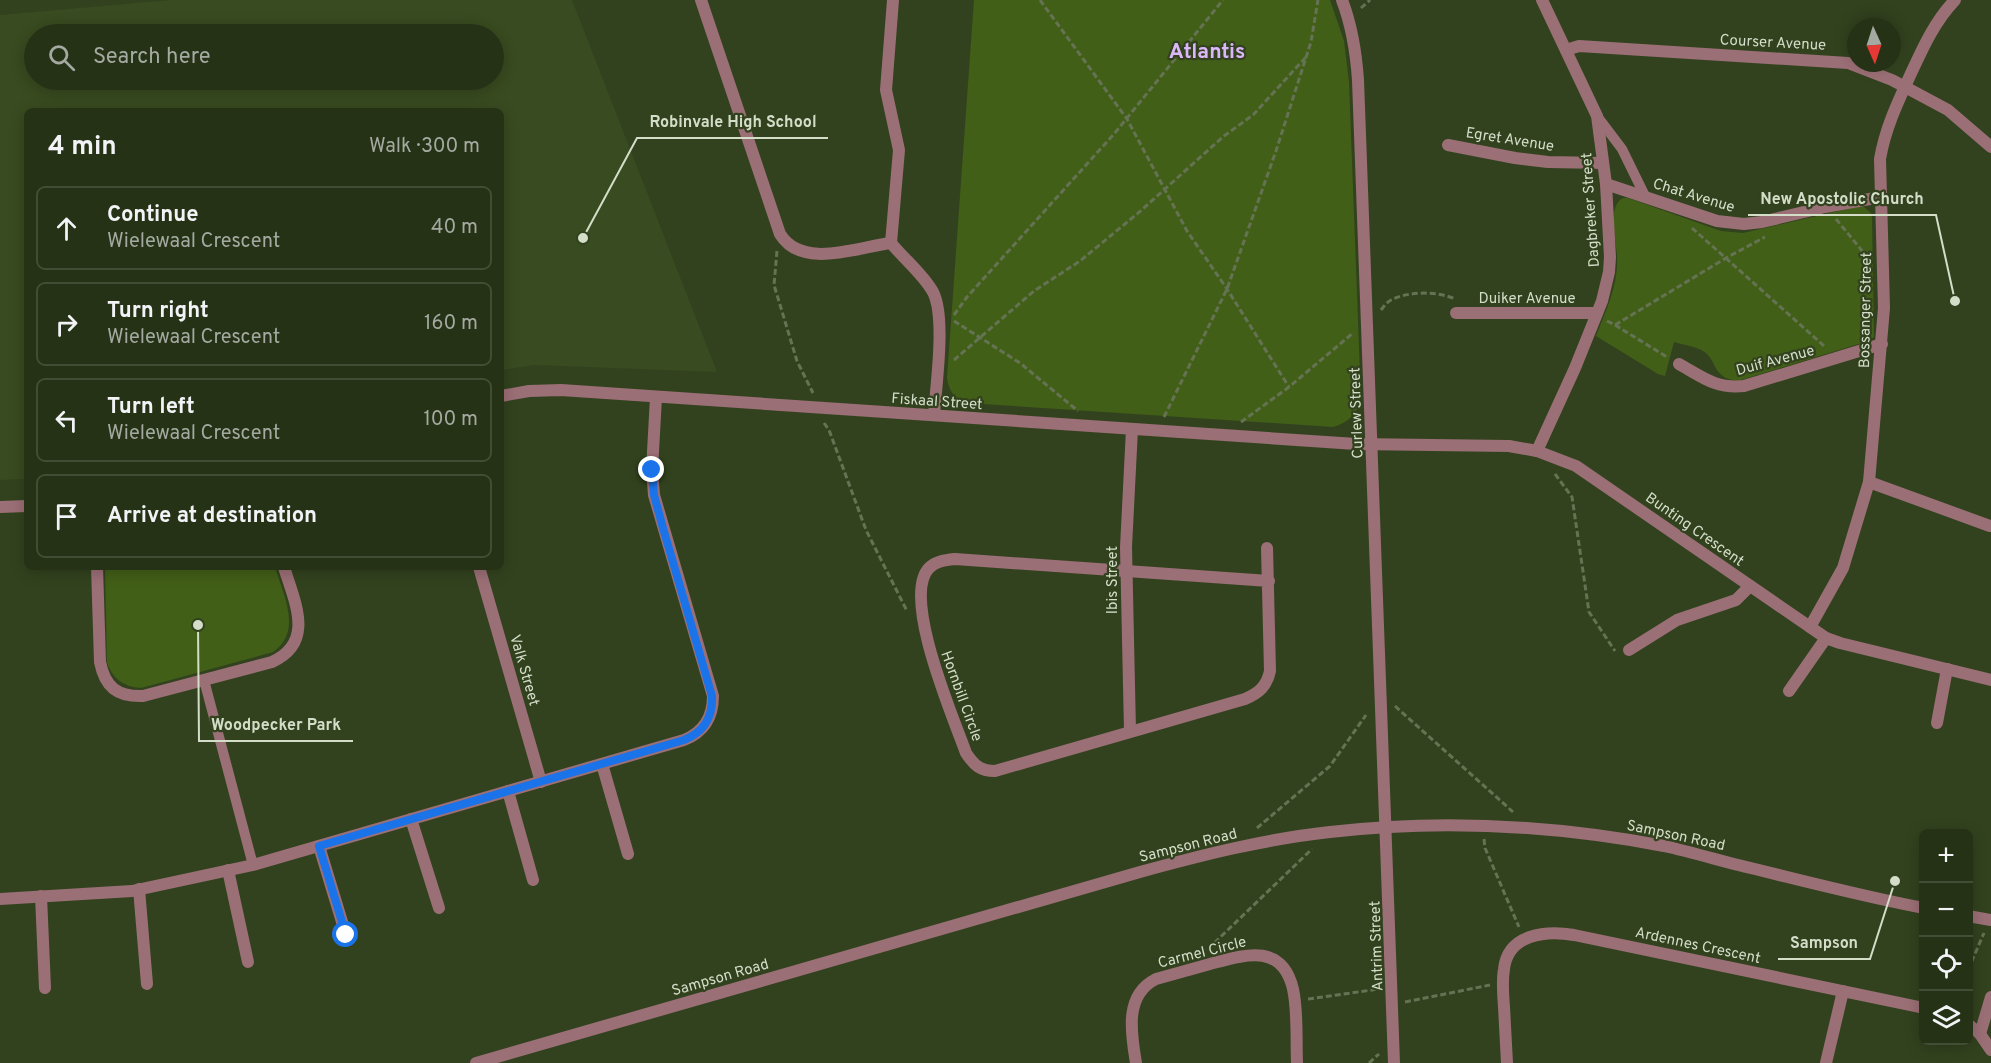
<!DOCTYPE html>
<meta charset="utf-8">
<style>
body{margin:0;font-family:Overpass,sans-serif;background:#323e23;color:#f1f3f6}
.controls{position:absolute;right:18px;bottom:18px;display:grid;overflow:hidden;border-radius:9px;box-shadow:0 3px 15px #0003}
.controls button{width:54px;height:54px;display:grid;place-items:center;padding:0;border:0;border-bottom:2px solid #424d35;background:#263216;color:#f1f3f6;font:30px sans-serif}
.compass{position:absolute;left:1847px;top:18px;width:54px;height:54px;border-radius:50%;background:#263216;box-shadow:0 3px 15px #0003;rotate:177deg}
.stop{position:absolute;width:18px;height:18px;margin:-14px;border:4px solid #1a73e8;border-radius:50%;background:#fff}
.stop.end{background:#1a73e8;border-color:#fff;box-shadow:0 2px 6px #0008}
.list{margin:0;padding:0;list-style:none}
h2{display:flex;justify-content:space-between;align-items:center;height:78px;margin:0;padding:0 24px;font-size:26px}
h2 small{font-size:20px;font-weight:400;color:#a4aaa1}
.list li{display:grid;grid-template-columns:39px 1fr auto;gap:18px;align-items:center;box-sizing:border-box;height:84px;margin:0 12px 12px;padding:0 12px;border:2px solid #424d35;border-radius:9px}
.list b{display:block;font-size:22px;white-space:nowrap}
.list p{margin:0;font-size:20px;white-space:nowrap;color:#a4aaa1}
.list em{font-size:20px;font-style:normal;color:#a4aaa1}
.icon{flex:none;width:33px;height:33px;fill:none;stroke:currentColor;stroke-width:2;stroke-linecap:round;stroke-linejoin:round}
.map{position:relative;flex:none;width:1991px;height:1063px;overflow:hidden}
.search{position:absolute;background:#263216;box-shadow:0 3px 15px #0003;left:24px;top:24px;width:480px;height:66px;display:flex;align-items:center;gap:15px;box-sizing:border-box;padding:0 21px;border-radius:33px;color:#a4aaa1;font-size:22px}
.panel{position:absolute;background:#263216;box-shadow:0 3px 15px #0003;left:24px;top:108px;width:480px;height:462px;border-radius:9px}
.map>svg:first-child{display:block}
.built{fill:#394b20;fill-rule:evenodd}
.green{fill:#425f17}
.lines{fill:none;stroke-linecap:round;stroke-linejoin:round}
.path{stroke:#657354;stroke-width:3;stroke-dasharray:6 3;stroke-linecap:butt}
.lane{stroke:#9b6f76;stroke-width:10}
.street{stroke:#9b6f76;stroke-width:12}
.route{stroke:#1a73e8;stroke-width:8}
.labels{text-anchor:middle;stroke-width:4.5;stroke-linejoin:round;paint-order:stroke}
.street-label{font-size:15px;fill:#d3ddc8;stroke:#32421e}
.district-label{font-size:21px;font-weight:bold;fill:#dbb7fa;stroke:#32421e}
.leader{fill:none;stroke:#d3ddc8;stroke-width:2}
.callout-dot{fill:#d3ddc8;stroke:#32421e;stroke-width:2}
.callout-label{font-size:16px;text-anchor:middle;font-weight:bold;fill:#d3ddc8;stroke:#32421e;stroke-width:4.5;stroke-linejoin:round;paint-order:stroke}
</style>
<div class="map">
<svg width="1991" height="1063" viewBox="0 0 1991 1063">
<rect width="100%" height="100%" fill="#32421e"/>
<path class="built" d="M171,0H572L717,372L533,365L501,370V111H27V479L0,480V15ZM34,34H494V80H34Z"/>
<g class="green">
<path d="M974,0H1330L1344,41L1349,82L1361,400C1356,414 1348,423 1333,427L968,403C955,399 949,392 947,378Z"/>
<path d="M1623,198H1628L1721,231L1743,233L1856,207H1864L1871,213L1872,218L1874,337L1868,341L1738,381C1711,378 1718,360 1703,351C1695,346 1683,345 1674,342L1665,376L1658,374L1596,336C1606,310 1619,284 1617,255C1616,239 1607,206 1623,198Z"/>
<path d="M105,567H275C283,594 303,632 273,652L141,688C124,687 113,679 107,663Z"/>
</g>
<g class="lines">
<g class="path">
<polyline points="1040,0 1127,119 1187,231 1227,289 1289,387"/>
<polyline points="1361,8 1370,0"/>
<polyline points="1836,219 1868,258"/>
<polyline points="1692,228 1824,346"/>
<polyline points="777,251 774,285 797,361 813,393"/>
<path d="M1381,310C1384,306 1387,302 1391,300C1408,291 1438,291 1455,299"/>
<polyline points="954,315 967,297 1114,134 1223,0"/>
<polyline points="954,321 1020,363 1078,411"/>
<polyline points="1607,321 1615,325 1726,258 1765,237"/>
<polyline points="1615,325 1667,357"/>
<polyline points="954,360 1034,291 1080,261 1137,214 1224,136 1253,115 1306,57"/>
<polyline points="1164,417 1227,289 1276,151 1311,42 1318,0"/>
<polyline points="1241,422 1289,387 1353,333"/>
<polyline points="824,423 829,430 866,530 907,611"/>
<polyline points="1555,474 1572,497 1589,612 1615,651"/>
<polyline points="1395,706 1513,812"/>
<polyline points="1257,828 1330,766 1366,715"/>
<polyline points="1484,839 1485,848 1519,927"/>
<polyline points="1208,949 1312,849"/>
<polyline points="1968,970 1984,933"/>
<polyline points="1308,999 1379,989"/>
<polyline points="1405,1002 1490,985"/>
<polyline points="1369,1063 1379,1054"/>
</g>
<g class="lane">
<polyline points="1597,116 1622,149 1645,196"/>
<polyline points="204,680 253,865"/>
</g>
<g class="street">
<path d="M701,0L780,234C802,270 858,247 891,243"/>
<path d="M1342,0C1352,26 1356,51 1358,80L1394,1063"/>
<polyline points="1566,50 1579,46 1848,63 1892,80 1948,110 1991,147"/>
<polyline points="1448,145 1515,158 1548,162 1603,163"/>
<polyline points="1606,184 1717,221 1744,224 1762,222 1825,207 1881,197"/>
<polyline points="891,243 899,150 886,90 893,0"/>
<path d="M891,243C904,259 923,274 933,292C946,317 936,385 934,415"/>
<polyline points="1456,313 1597,313"/>
<path d="M1679,364C1702,377 1716,389 1744,386L1882,344"/>
<polyline points="501,396 529,391 561,390 1356,444 1509,446 1537,451 1576,466 1826,638 1840,643 1991,680"/>
<polyline points="1537,451 1575,368 1602,301 1609,272 1610,257 1606,184 1597,116 1542,0"/>
<polyline points="1869,482 1990,526"/>
<polyline points="0,507 27,506"/>
<path d="M1267,548L1270,671C1267,686 1259,693 1245,699L995,771C980,771 974,765 966,753C954,719 901,597 929,568C936,561 946,560 955,559L1269,581"/>
<path d="M97,567L100,662C105,687 117,697 143,696L272,662C316,642 294,601 284,567"/>
<polyline points="479,567 541,782"/>
<path d="M1810,627L1843,568L1869,482L1884,308L1880,159C1885,130 1896,106 1908,80C1921,52 1933,23 1955,0"/>
<polyline points="1629,650 1677,620 1736,600 1750,586"/>
<polyline points="1789,691 1826,638"/>
<polyline points="1937,723 1947,669"/>
<polyline points="1130,731 1126,547 1132,429"/>
<polyline points="602,764 628,854"/>
<polyline points="508,791 533,880"/>
<polyline points="411,819 439,908"/>
<polyline points="319,846 346,935"/>
<polyline points="228,870 248,962"/>
<polyline points="139,889 147,984"/>
<polyline points="41,896 45,988"/>
<path d="M0,899L132,891L253,865L684,740C704,732 713,717 713,696L654,495L652,470L656,397"/>
<polyline points="1968,916 1991,920"/>
<polyline points="1968,1024 1980,1034 1991,1050"/>
<polyline points="1980,1034 1991,997"/>
<path d="M476,1063L1140,872C1202,855 1265,839 1330,832C1442,819 1553,825 1664,846C1687,851 1711,858 1734,864C1797,879 1860,896 1924,908"/>
<path d="M1136,1063C1131,1033 1124,995 1156,979C1174,974 1192,969 1210,964C1244,955 1282,942 1293,989C1298,1012 1296,1039 1297,1063"/>
<path d="M1507,1063C1506,1044 1505,1026 1504,1007C1503,995 1502,981 1504,969C1508,934 1546,930 1574,935L1924,1008"/>
<polyline points="1826,1063 1843,991"/>
</g>
</g>
<g class="lines">
<path class="route" d="M346,935L319,846L684,740C704,732 713,717 712,696L663,528L654,495L652,470"/>
</g>
<g class="labels">
<g class="street-label">
<text transform="translate(1773 42) rotate(3)" y="5">Courser Avenue</text>
<text transform="translate(1510 139) rotate(9)" y="5">Egret Avenue</text>
<text transform="translate(1694 195) rotate(17)" y="5">Chat Avenue</text>
<text transform="translate(1590 210) rotate(-94)" y="5">Dagbreker Street</text>
<text x="1527" y="303">Duiker Avenue</text>
<text transform="translate(1865 310) rotate(-89)" y="5">Bossanger Street</text>
<text transform="translate(1775 360) rotate(-15)" y="5">Duif Avenue</text>
<text transform="translate(937 401) rotate(4)" y="5">Fiskaal Street</text>
<text transform="translate(1356 413) rotate(-92)" y="5">Curlew Street</text>
<text transform="translate(1695 529) rotate(35)" y="5">Bunting Crescent</text>
<text transform="translate(1112 580) rotate(-90)" y="5">Ibis Street</text>
<text transform="translate(525 670) rotate(74)" y="5">Valk Street</text>
<text transform="translate(962 696) rotate(70)" y="5">Hornbill Circle</text>
<text transform="translate(1676 835) rotate(12)" y="5">Sampson Road</text>
<text transform="translate(1188 845) rotate(-14)" y="5">Sampson Road</text>
<text transform="translate(1698 945) rotate(12)" y="5">Ardennes Crescent</text>
<text transform="translate(1376 946) rotate(-92)" y="5">Antrim Street</text>
<text transform="translate(1202 952) rotate(-14)" y="5">Carmel Circle</text>
<text transform="translate(720 977) rotate(-16)" y="5">Sampson Road</text>
</g>
<g class="district-label">
<text x="1207" y="58">Atlantis</text>
</g>
</g>
<path class="leader" d="M583 238L637 138H828M1955 301L1936 215H1748M198 625L199 741H353M1895 881L1870 959H1778"/>
<g class="callout-dot">
<circle cx="583" cy="238" r="6"/>
<circle cx="1955" cy="301" r="6"/>
<circle cx="198" cy="625" r="6"/>
<circle cx="1895" cy="881" r="6"/>
</g>
<g class="callout-label">
<text x="733" y="127">Robinvale High School</text>
<text x="1842" y="204">New Apostolic Church</text>
<text x="276" y="730">Woodpecker Park</text>
<text x="1824" y="948">Sampson</text>
</g>
</svg>
<div class="controls">
<button>+</button>
<button>−</button>
<button><svg class="icon" aria-label="locate" viewBox="0 0 24 24"><circle cx="12" cy="12" r="6"/><path d="M12 2v4M12 18v4M2 12h4M18 12h4"/></svg></button>
<button><svg class="icon" aria-label="layers" viewBox="0 0 24 24"><path d="M12 4l9 5-9 5-9-5zM3 14l9 5 9-5"/></svg></button>
</div>
<svg class="compass" viewBox="-18 -18 36 36"><path d="M0-13l5 13h-10z" fill="#e53935"/><path d="M0 13l5-13h-10z" fill="#a4aaa1"/></svg>
<div class="stop" style="left:346px;top:935px"></div>
<div class="stop end" style="left:652px;top:470px"></div>
<div class="search"><svg class="icon" aria-label="search" viewBox="0 0 24 24"><circle cx="10" cy="10" r="6"/><path d="M15 15l6 6"/></svg>Search here</div>
<section class="panel">
<h2>4 min<small>Walk · 300 m</small></h2>
<ul class="list">
<li><svg class="icon" aria-label="ahead" viewBox="0 0 24 24"><path d="M12 20V5M6 11l6-6 6 6"/></svg><div><b>Continue</b><p>Wielewaal Crescent</p></div><em>40 m</em></li>
<li><svg class="icon" aria-label="right" viewBox="0 0 24 24"><path d="M7 20v-9h11M14 6l5 5-5 5"/></svg><div><b>Turn right</b><p>Wielewaal Crescent</p></div><em>160 m</em></li>
<li><svg class="icon" aria-label="left" viewBox="0 0 24 24"><path d="M17 20v-9H6M10 6l-5 5 5 5"/></svg><div><b>Turn left</b><p>Wielewaal Crescent</p></div><em>100 m</em></li>
<li><svg class="icon" aria-label="arrive" viewBox="0 0 24 24"><path d="M6 21V4h12l-3 4 3 4H6"/></svg><div><b>Arrive at destination</b></div></li>
</ul>
</section>
</div>
